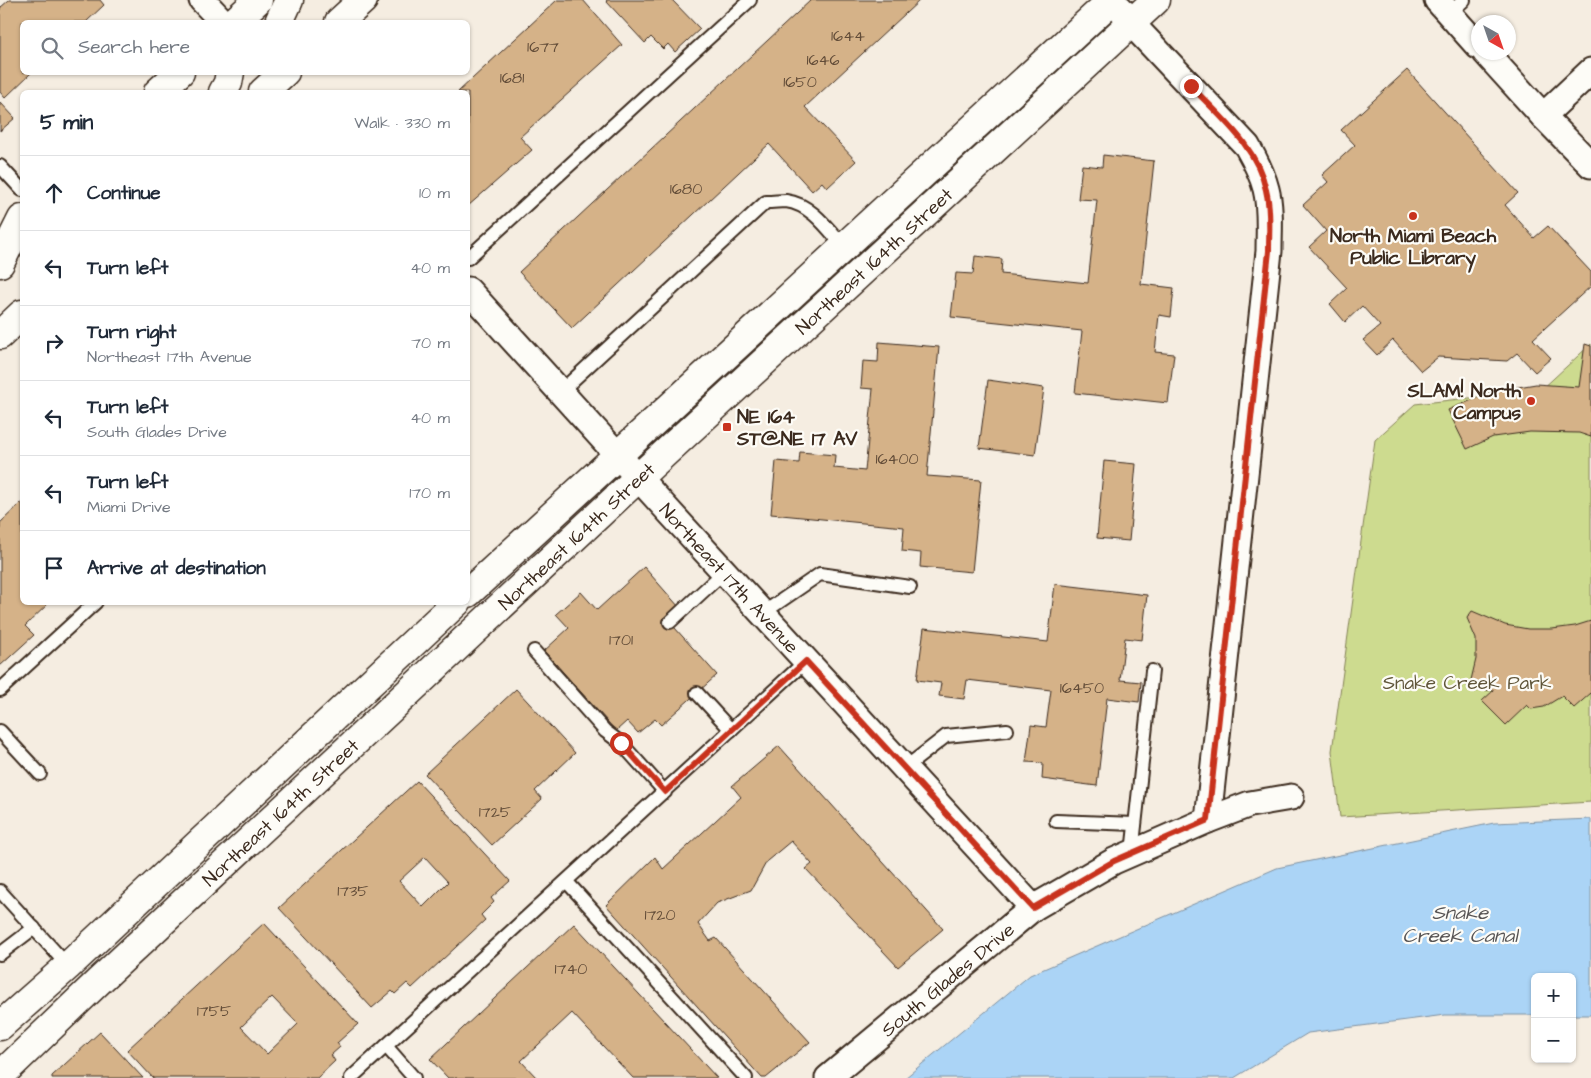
<!DOCTYPE html>
<meta charset="utf-8">
<style>
body{margin:0;font-family:"Architects Daughter",sans-serif;background:#f2f2f3;color:#1f2937}
.controls{position:absolute;right:15px;bottom:15px;display:grid;overflow:hidden;border-radius:8px;box-shadow:0 1px 4px #0004}
.controls button{width:45px;height:45px;display:grid;place-items:center;padding:0;border:0;border-bottom:1px solid #e0e1e3;background:#fff;color:#1f2937;font:25px sans-serif}
.compass{position:absolute;left:1471px;top:15px;width:45px;height:45px;border-radius:50%;background:#fff;box-shadow:0 1px 4px #0004;rotate:140deg}
.stop{position:absolute;width:15px;height:15px;margin:-11px;border:4px solid #c8321e;border-radius:50%;background:#fff}
.stop.end{background:#c8321e;border-color:#fff;box-shadow:0 1px 5px #0008}
.list{margin:0;padding:0;list-style:none}
h2{display:flex;justify-content:space-between;align-items:center;height:65px;margin:0;padding:0 20px;font-size:21px}
h2 small{font-size:16px;font-weight:400;color:#747a83}
.list li{display:grid;grid-template-columns:32px 1fr auto;gap:15px;align-items:center;box-sizing:border-box;height:75px;padding:0 20px;border-top:1px solid #e0e1e3}
.list b{display:block;font-size:19px;white-space:nowrap}
.list p{margin:0;font-size:16px;white-space:nowrap;color:#747a83}
.list em{font-size:16px;font-style:normal;color:#747a83}
.icon{flex:none;width:28px;height:28px;fill:none;stroke:currentColor;stroke-width:2;stroke-linecap:round;stroke-linejoin:round}
.map{position:relative;flex:none;width:1591px;height:1078px;overflow:hidden}
.search{position:absolute;background:#fff;box-shadow:0 1px 4px #0004;left:20px;top:20px;width:450px;height:55px;display:flex;align-items:center;gap:12px;box-sizing:border-box;padding:0 18px;border-radius:8px;color:#747a83;font-size:19px}
.panel{position:absolute;background:#fff;box-shadow:0 1px 4px #0004;left:20px;top:90px;width:450px;height:515px;border-radius:8px}
.map>svg:first-child{display:block}
.green{fill:#cddb8f;stroke:#848256}
.water{fill:#abd4f6;stroke:#7e90a0}
.building{fill:#d5b288;stroke:#3b2a1e;fill-rule:evenodd}
.lines{fill:none;stroke-linecap:round;stroke-linejoin:round}
.lane-casing{stroke:#3b2a1e;stroke-width:16}
.street-casing{stroke:#3b2a1e;stroke-width:29}
.secondary-casing{stroke:#3b2a1e;stroke-width:31}
.primary-casing{stroke:#3b2a1e;stroke-width:31}
.lane{stroke:#fdfcf7;stroke-width:12}
.street{stroke:#fdfcf7;stroke-width:25}
.secondary{stroke:#fdfcf7;stroke-width:28}
.primary{stroke:#fdfcf7;stroke-width:28}
.route{stroke:#c8321e;stroke-width:6}
.poi-dot{fill:#c8321e;stroke:#fdfcf7;stroke-width:2}
.labels{text-anchor:middle;stroke-width:4.5;stroke-linejoin:round;paint-order:stroke}
.number-label{font-size:16px;fill:#624c38}
.poi-label{font-size:19px;font-weight:bold;fill:#3b2a1e;stroke:#fdfcf7}
.street-label{font-size:19px;fill:#3b2a1e;stroke:#fdfcf7}
.park-label{font-size:19px;fill:#60563a;stroke:#fdfcf7}
.water-label{font-size:20px;font-style:italic;fill:#575454;stroke:#fdfcf7}
</style>
<div class="map">
<svg width="1591" height="1078" viewBox="0 0 1591 1078">
<rect width="100%" height="100%" fill="#f5ede1"/>
<filter id="ink" filterUnits="userSpaceOnUse"><feTurbulence type="fractalNoise" baseFrequency=".02" numOctaves="2"/><feDisplacementMap in="SourceGraphic" scale="10" xChannelSelector="R" yChannelSelector="G"/><feConvolveMatrix kernelMatrix="1 2 1 2 8 2 1 2 1" color-interpolation-filters="sRGB"/></filter>
<g filter="url(#ink)">
<polygon class="green" points="1591,344 1591,802 1340,817 1332,751 1375,440 1415,404 1541,390"/>
<polygon class="water" points="1591,819 1591,1015 1572,1015 1572,977 1535,977 1535,1015 1445,1015 1308,1033 1234,1078 905,1078 1030,975 1277,868 1494,823"/>
<g class="building">
<polygon points="9,0 100,0 104,5 86,22 22,22 22,72 32,72 5,98 0,92 0,8"/>
<polygon points="557,0 583,0 622,45 520,137 532,150 468,206 468,92 458,92"/>
<polygon points="607,0 672,0 700,29 675,52 668,44 663,49 651,37 645,43 606,1"/>
<polygon points="811,0 920,0 805,107 856,161 827,188 822,182 812,191 769,144 572,328 519,272"/>
<polygon points="1407,70 1518,193 1505,205 1534,238 1548,226 1591,272 1591,286 1533,339 1551,358 1535,372 1517,353 1507,361 1438,357 1421,371 1393,340 1377,355 1363,340 1380,326 1362,306 1345,322 1330,304 1347,288 1309,247 1326,231 1303,205 1328,182 1322,175 1355,145 1341,130"/>
<polygon points="0,102 15,118 0,131"/>
<polygon points="1103,155 1154,161 1141,284 1174,288 1171,317 1159,315 1155,352 1174,354 1168,403 1075,393 1082,331 951,317 956,273 973,274 975,256 1002,259 1001,274 1088,283 1097,200 1078,199 1082,165 1102,167"/>
<polygon points="879,342 939,347 927,476 981,480 972,572 920,567 921,553 902,551 904,527 771,514 776,461 799,463 800,452 835,455 834,468 865,471 873,389 861,388 863,361 878,362"/>
<polygon points="1585,344 1591,346 1591,437 1579,433 1530,432 1493,437 1467,449 1448,410 1494,391 1536,384 1579,387"/>
<polygon points="988,380 1044,388 1035,455 979,448"/>
<polygon points="1104,461 1136,464 1129,541 1097,538"/>
<polygon points="22,502 22,602 50,602 25,626 34,635 0,666 0,523"/>
<polygon points="644,567 679,607 666,618 717,675 661,725 655,719 638,733 627,721 616,731 544,651 569,628 556,614 581,592 597,610"/>
<polygon points="1055,584 1147,595 1142,640 1125,638 1120,680 1141,682 1139,702 1107,698 1097,786 1042,779 1043,763 1026,762 1031,725 1046,727 1051,690 967,680 964,699 939,696 941,683 917,680 924,628 1048,642"/>
<polygon points="1472,611 1505,625 1528,629 1552,629 1575,626 1591,621 1591,693 1574,708 1562,696 1544,707 1531,709 1527,705 1506,725 1482,701 1494,690 1472,691 1467,686 1471,680 1476,659 1476,639 1467,618"/>
<polygon points="516,689 575,753 535,791 542,799 492,845 425,774"/>
<polygon points="779,746 943,929 898,967 806,869 812,864 791,841 767,861 751,890 717,903 698,924 710,941 716,938 810,1042 766,1078 762,1078 606,905 655,857 663,869 741,797 732,786"/>
<path d="M417,781L510,881L491,898L494,902L481,915L485,920L412,988L407,983L395,994L392,991L372,1008L279,908ZM425,857L448,882L423,907L399,881Z"/>
<path d="M264,923L358,1024L337,1043L340,1047L331,1055L335,1061L317,1078H153L127,1050ZM272,997L298,1024L267,1054L241,1027Z"/>
<polygon points="574,924 717,1078 633,1078 572,1013 521,1061 537,1078 448,1078 430,1059"/>
<polygon points="100,1032 143,1078 52,1078 52,1076"/>
</g>
<g class="lines">
<g class="lane-casing">
<g id="lane">
<polyline points="1449,14 1464,0"/>
<polyline points="0,166 22,190"/>
<polyline points="468,258 750,0"/>
<path d="M560,392L766,202C773,202 780,201 786,201C811,204 828,229 843,246"/>
<polyline points="763,613 820,574 910,587"/>
<polyline points="670,622 724,572"/>
<polyline points="534,651 605,731 621,743 665,792"/>
<polyline points="0,690 96,602"/>
<polyline points="697,693 731,730"/>
<polyline points="0,731 40,774"/>
<polyline points="905,768 946,736 1007,730"/>
<polyline points="1056,821 1135,824"/>
<polyline points="1132,853 1152,671"/>
<polyline points="567,882 746,1078"/>
<polyline points="0,891 68,966"/>
<polyline points="0,954 34,928"/>
<polyline points="386,1046 414,1078"/>
<polyline points="351,1078 806,661"/>
</g>
</g>
<g class="street-casing">
<g id="street">
<polyline points="202,0 223,22"/>
<polyline points="1437,0 1478,46"/>
<path d="M1120,8L1132,24L1247,146C1255,160 1262,173 1266,189C1271,208 1269,231 1269,251L1208,820"/>
<polyline points="1485,52 1543,116 1591,165"/>
<polyline points="1543,116 1591,71"/>
<path id="s1" d="M468,290L663,505L1033,908"/>
<path id="s2" d="M828,1078L1033,908L1114,861L1208,820L1250,804L1291,797"/>
</g>
</g>
<g class="secondary-casing">
<g id="secondary">
<polyline points="468,593 1112,0"/>
<polyline points="0,1026 68,966 457,602"/>
<path id="s3" d="M0,1076L98,982L638,478L1156,0"/>
</g>
</g>
<g class="primary-casing">
<g id="primary">
<polyline points="234,22 258,0"/>
<polyline points="279,22 289,0"/>
<polyline points="339,22 363,0"/>
<polyline points="158,92 180,72"/>
<polyline points="223,92 228,83 230,72"/>
<polyline points="263,92 285,72"/>
<polyline points="0,263 22,219"/>
<polyline points="0,335 22,314"/>
</g>
</g>
<use href="#lane" class="lane"/>
<use href="#street" class="street"/>
<use href="#secondary" class="secondary"/>
<use href="#primary" class="primary"/>
</g>
</g>
<g class="lines" filter="url(#ink)">
<path class="route" d="M621,743L665,792L806,661L1033,908L1114,861L1208,820L1269,251C1269,231 1271,210 1266,190C1257,146 1220,117 1191,86"/>
</g>
<g class="poi-dot">
<circle cx="1413" cy="216" r="5"/>
<circle cx="1531" cy="401" r="5"/>
<rect x="722" y="422" width="10" height="10" rx="2.5"/>
</g>
<g class="labels">
<g class="number-label">
<text x="848" y="41">1644</text>
<text x="543" y="52">1677</text>
<text x="823" y="65">1646</text>
<text x="512" y="83">1681</text>
<text x="800" y="87">1650</text>
<text x="686" y="194">1680</text>
<text x="897" y="464">16400</text>
<text x="621" y="645">1701</text>
<text x="1082" y="693">16450</text>
<text x="495" y="817">1725</text>
<text x="353" y="896">1735</text>
<text x="660" y="920">1720</text>
<text x="571" y="974">1740</text>
<text x="214" y="1016">1755</text>
</g>
<g class="poi-label">
<text x="1413" y="242">North Miami Beach<tspan x="1413" dy="22">Public Library</tspan></text>
<text x="1521" y="397" text-anchor="end">SLAM! North<tspan x="1521" dy="22">Campus</tspan></text>
<text x="737" y="423" text-anchor="start">NE 164<tspan x="737" dy="22">ST@NE 17 AV</tspan></text>
</g>
<g class="street-label">
<text dy="7" stroke="none"><textPath href="#s3" startOffset="1195">Northeast 164th Street</textPath></text>
<text dy="7" stroke="none"><textPath href="#s3" startOffset="790">Northeast 164th Street</textPath></text>
<text dy="7" stroke="none"><textPath href="#s1" startOffset="389">Northeast 17th Avenue</textPath></text>
<text dy="7" stroke="none"><textPath href="#s3" startOffset="385">Northeast 164th Street</textPath></text>
<text dy="7" stroke="none"><textPath href="#s2" startOffset="155">South Glades Drive</textPath></text>
</g>
<g class="park-label">
<text x="1467" y="689">Snake Creek Park</text>
</g>
<g class="water-label">
<text x="1460" y="919">Snake<tspan x="1460" dy="23">Creek Canal</tspan></text>
</g>
</g>
</svg>
<div class="controls">
<button>+</button>
<button>−</button>
</div>
<svg class="compass" viewBox="-18 -18 36 36"><path d="M0-13l5 13h-10z" fill="#e53935"/><path d="M0 13l5-13h-10z" fill="#747a83"/></svg>
<div class="stop" style="left:621px;top:743px"></div>
<div class="stop end" style="left:1191px;top:86px"></div>
<div class="search"><svg class="icon" aria-label="search" viewBox="0 0 24 24"><circle cx="10" cy="10" r="6"/><path d="M15 15l6 6"/></svg>Search here</div>
<section class="panel">
<h2>5 min<small>Walk · 330 m</small></h2>
<ul class="list">
<li><svg class="icon" aria-label="ahead" viewBox="0 0 24 24"><path d="M12 20V5M6 11l6-6 6 6"/></svg><div><b>Continue</b></div><em>10 m</em></li>
<li><svg class="icon" aria-label="left" viewBox="0 0 24 24"><path d="M17 20v-9H6M10 6l-5 5 5 5"/></svg><div><b>Turn left</b></div><em>40 m</em></li>
<li><svg class="icon" aria-label="right" viewBox="0 0 24 24"><path d="M7 20v-9h11M14 6l5 5-5 5"/></svg><div><b>Turn right</b><p>Northeast 17th Avenue</p></div><em>70 m</em></li>
<li><svg class="icon" aria-label="left" viewBox="0 0 24 24"><path d="M17 20v-9H6M10 6l-5 5 5 5"/></svg><div><b>Turn left</b><p>South Glades Drive</p></div><em>40 m</em></li>
<li><svg class="icon" aria-label="left" viewBox="0 0 24 24"><path d="M17 20v-9H6M10 6l-5 5 5 5"/></svg><div><b>Turn left</b><p>Miami Drive</p></div><em>170 m</em></li>
<li><svg class="icon" aria-label="arrive" viewBox="0 0 24 24"><path d="M6 21V4h12l-3 4 3 4H6"/></svg><div><b>Arrive at destination</b></div></li>
</ul>
</section>
</div>
